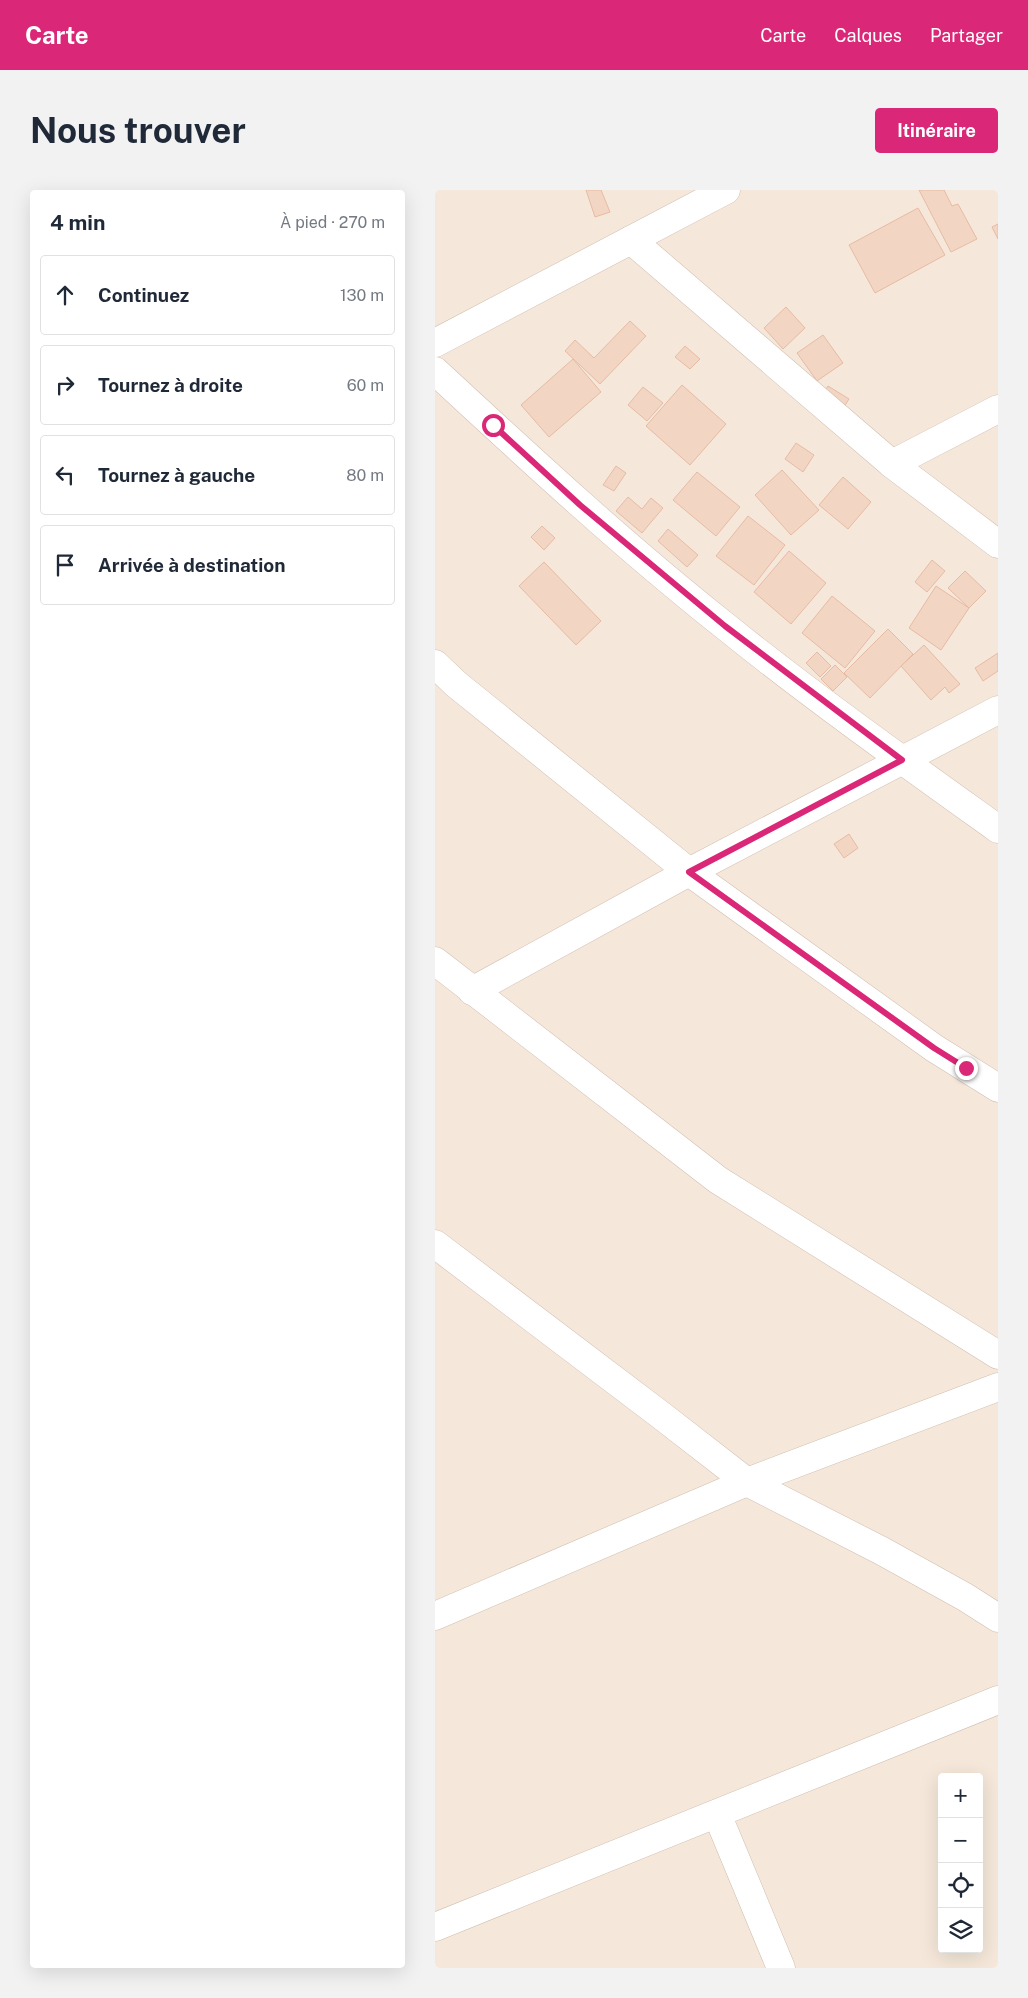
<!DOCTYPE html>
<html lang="fr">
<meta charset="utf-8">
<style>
body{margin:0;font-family:"Public Sans",sans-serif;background:#f2f2f3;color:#1f2937}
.controls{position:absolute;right:15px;bottom:15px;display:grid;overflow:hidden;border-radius:5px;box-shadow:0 5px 20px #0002}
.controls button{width:45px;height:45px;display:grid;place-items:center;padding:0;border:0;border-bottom:1px solid #e0e1e3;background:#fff;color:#1f2937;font:25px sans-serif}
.stop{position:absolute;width:15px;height:15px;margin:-11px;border:4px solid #db2777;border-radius:50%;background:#fff}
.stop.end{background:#db2777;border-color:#fff;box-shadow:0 1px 5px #0008}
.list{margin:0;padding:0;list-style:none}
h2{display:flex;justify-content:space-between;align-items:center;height:65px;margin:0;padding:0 20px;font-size:21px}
h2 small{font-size:16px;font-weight:400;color:#747a83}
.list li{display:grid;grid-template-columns:32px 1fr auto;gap:15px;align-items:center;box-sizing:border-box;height:80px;margin:0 10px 10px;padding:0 10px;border:1px solid #e0e1e3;border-radius:5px}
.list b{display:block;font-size:19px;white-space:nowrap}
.list em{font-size:16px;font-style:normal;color:#747a83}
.icon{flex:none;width:28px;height:28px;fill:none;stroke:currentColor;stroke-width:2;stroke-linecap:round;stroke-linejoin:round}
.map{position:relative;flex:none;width:563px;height:1778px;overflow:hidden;border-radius:5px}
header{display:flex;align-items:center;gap:30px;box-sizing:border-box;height:70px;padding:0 25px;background:#db2777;color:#fff}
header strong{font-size:24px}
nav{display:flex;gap:28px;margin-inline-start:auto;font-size:18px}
.intro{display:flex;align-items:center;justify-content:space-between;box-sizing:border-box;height:120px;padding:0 30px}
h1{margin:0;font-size:35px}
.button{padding:12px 22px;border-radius:5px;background:#db2777;color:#fff;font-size:18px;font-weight:700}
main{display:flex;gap:30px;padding:0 30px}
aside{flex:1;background:#fff;border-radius:5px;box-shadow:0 5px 20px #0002}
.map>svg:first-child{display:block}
.residential{fill:#f5e8da;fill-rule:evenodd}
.building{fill:#f3d5c3;stroke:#e6bba3}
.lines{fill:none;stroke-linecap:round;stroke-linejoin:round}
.minor-casing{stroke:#d1beb0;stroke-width:29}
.minor{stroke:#fff;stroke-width:28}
.route{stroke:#db2777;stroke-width:6}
</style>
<header>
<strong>Carte</strong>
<nav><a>Carte</a><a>Calques</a><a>Partager</a></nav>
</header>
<div class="intro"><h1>Nous trouver</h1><a class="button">Itinéraire</a></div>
<main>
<aside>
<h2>4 min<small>À pied · 270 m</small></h2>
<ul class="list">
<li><svg class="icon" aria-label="ahead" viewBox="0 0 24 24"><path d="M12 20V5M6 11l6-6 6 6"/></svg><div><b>Continuez</b></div><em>130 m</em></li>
<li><svg class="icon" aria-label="right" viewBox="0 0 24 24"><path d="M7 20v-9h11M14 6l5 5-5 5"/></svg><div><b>Tournez à droite</b></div><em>60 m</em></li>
<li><svg class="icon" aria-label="left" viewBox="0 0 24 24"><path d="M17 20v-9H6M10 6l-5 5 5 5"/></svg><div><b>Tournez à gauche</b></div><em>80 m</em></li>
<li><svg class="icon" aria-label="arrive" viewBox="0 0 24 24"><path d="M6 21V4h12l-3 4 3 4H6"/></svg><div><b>Arrivée à destination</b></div></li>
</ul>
</aside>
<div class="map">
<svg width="563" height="1778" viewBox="0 0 563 1778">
<rect width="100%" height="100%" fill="#fdf6ec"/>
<path class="residential" d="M0,0H563V1778H0ZM507,1587H544V1759H507Z"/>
<g class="building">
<polygon points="151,0 166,0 175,22 160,27"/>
<polygon points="484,0 509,0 517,16 523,14 542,49 516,62"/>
<polygon points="483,18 510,65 440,103 414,55"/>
<polygon points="563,34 563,49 557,37"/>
<polygon points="351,117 370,138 348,159 329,138"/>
<polygon points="195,131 211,146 165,194 130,161 140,150 159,168"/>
<polygon points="388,145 408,173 382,191 362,163"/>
<polygon points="250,156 265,169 255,179 240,167"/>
<polygon points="138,169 166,202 114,247 86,215"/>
<polygon points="247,195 291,234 255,275 211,236"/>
<polygon points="393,196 414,209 405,223 384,209"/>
<polygon points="208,197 228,213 212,231 193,215"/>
<polygon points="361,253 379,265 368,282 350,269"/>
<polygon points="181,276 191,283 179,301 168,295"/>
<polygon points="347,280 384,320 356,345 320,305"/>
<polygon points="262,282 305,317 281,346 238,310"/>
<polygon points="408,287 436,312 413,339 384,315"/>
<polygon points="193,307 207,319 216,308 228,318 207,343 181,321"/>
<polygon points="313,326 350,355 319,395 281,366"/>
<polygon points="107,336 120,348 109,360 96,347"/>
<polygon points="233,339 263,365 252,377 223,351"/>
<polygon points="354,361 391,393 356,434 319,402"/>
<polygon points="497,370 510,381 492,402 480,392"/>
<polygon points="109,372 166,431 141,455 84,396"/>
<polygon points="530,381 551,401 534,418 513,398"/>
<polygon points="501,396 534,418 506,460 474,438"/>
<polygon points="397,406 440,441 410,478 367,443"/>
<polygon points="453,439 478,464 435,508 409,483"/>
<polygon points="489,455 525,494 514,503 510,497 496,510 466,476"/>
<polygon points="382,462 396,476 385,487 371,473"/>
<polygon points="563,463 563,481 548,491 540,478"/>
<polygon points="400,475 412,487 398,501 386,489"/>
<polygon points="414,644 423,658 409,668 399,654"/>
</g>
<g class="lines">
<g class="minor-casing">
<g id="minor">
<polyline points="196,50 457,274 563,354"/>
<polyline points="0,153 291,0"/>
<path d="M0,181C95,269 189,356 290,436C378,507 471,573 563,639"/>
<polyline points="457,274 563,219"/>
<polyline points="0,474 21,494 254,682 499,858 563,898"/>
<polyline points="0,771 283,990 563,1165"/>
<polyline points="37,801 254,682 563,520"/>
<polyline points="0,1054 227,1226 312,1292 447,1361 530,1407 563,1428"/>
<polyline points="0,1426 312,1292 563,1197"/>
<polyline points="282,1624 346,1778"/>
<polyline points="0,1737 563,1510"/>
</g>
</g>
<use href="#minor" class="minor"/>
</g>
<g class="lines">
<polyline class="route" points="58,235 145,315 290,436 467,570 254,682 499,858 531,878"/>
</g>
</svg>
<div class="controls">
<button>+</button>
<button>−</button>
<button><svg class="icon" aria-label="locate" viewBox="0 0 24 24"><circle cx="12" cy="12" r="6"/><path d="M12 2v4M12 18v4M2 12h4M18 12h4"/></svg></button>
<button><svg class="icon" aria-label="layers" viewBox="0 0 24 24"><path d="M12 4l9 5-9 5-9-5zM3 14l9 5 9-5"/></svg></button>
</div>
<div class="stop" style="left:58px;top:235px"></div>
<div class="stop end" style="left:531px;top:878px"></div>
</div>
</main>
